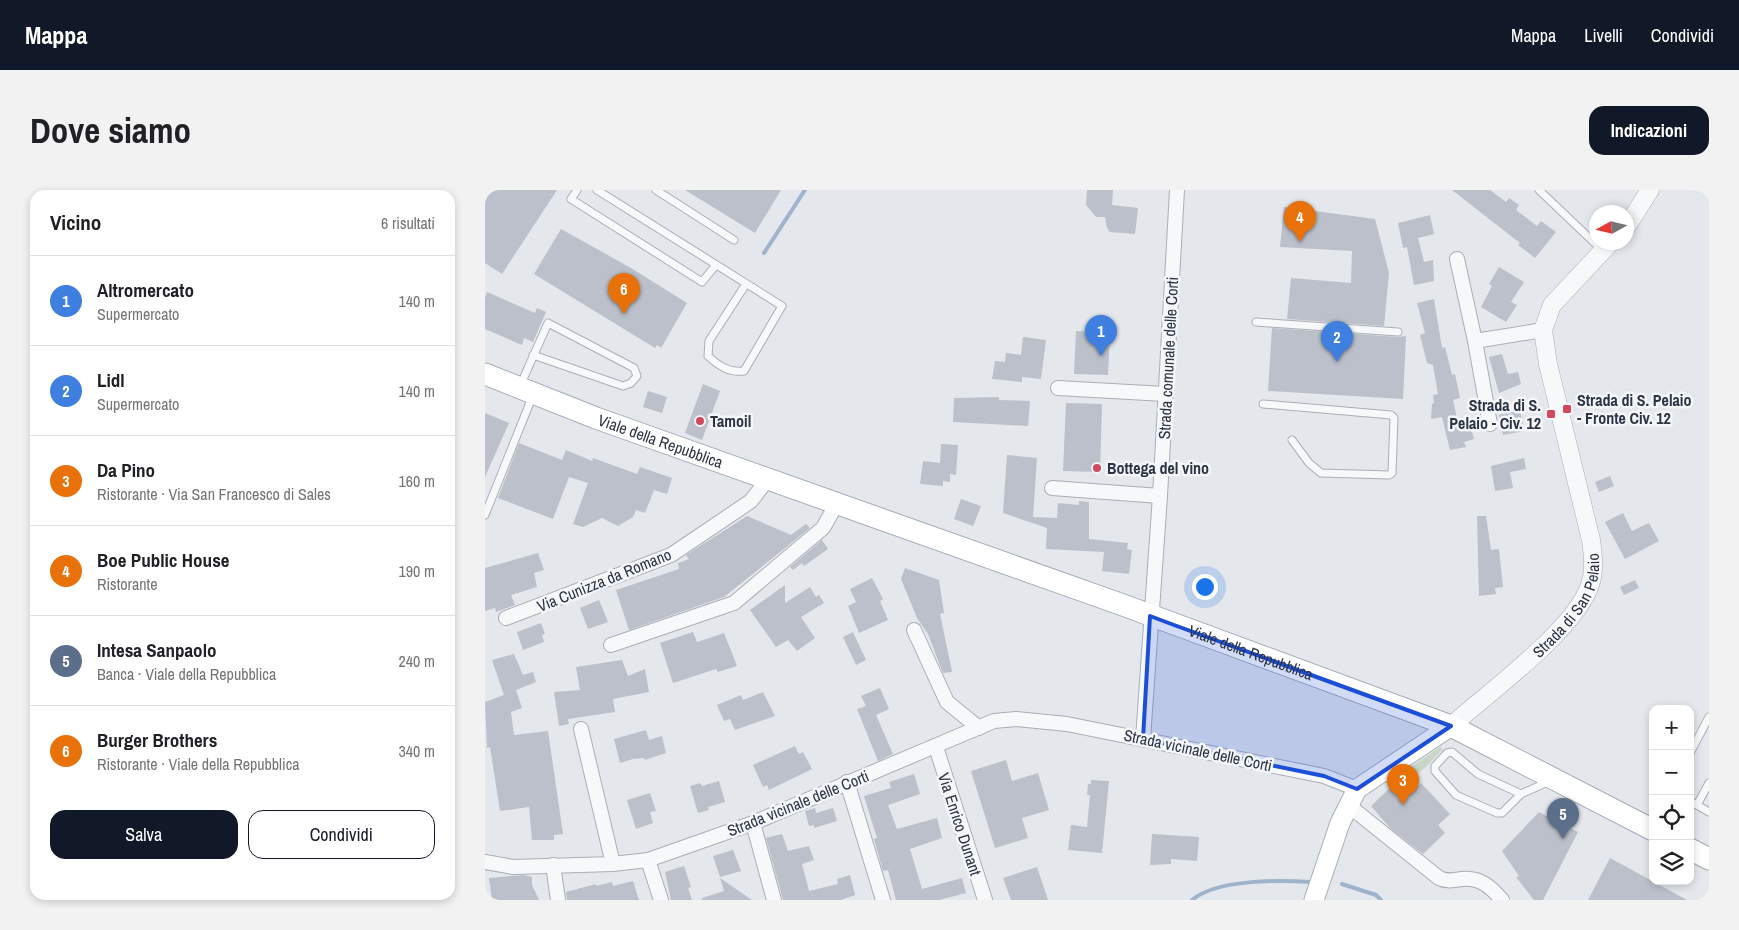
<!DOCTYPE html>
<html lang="it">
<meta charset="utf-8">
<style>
body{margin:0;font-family:"Archivo Narrow",sans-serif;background:#f2f2f2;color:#202124}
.controls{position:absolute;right:15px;bottom:15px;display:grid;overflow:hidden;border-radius:10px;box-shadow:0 2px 8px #0003}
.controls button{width:45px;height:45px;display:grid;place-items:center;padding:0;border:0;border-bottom:1px solid #e0e0e0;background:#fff;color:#202124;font:25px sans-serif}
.compass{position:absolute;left:1104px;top:15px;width:45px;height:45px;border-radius:50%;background:#fff;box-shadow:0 2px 8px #0003;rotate:262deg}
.you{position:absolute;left:719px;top:396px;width:18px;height:18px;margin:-12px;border:4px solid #fff;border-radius:50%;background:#1a73e8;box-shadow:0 0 0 8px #1a73e833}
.badge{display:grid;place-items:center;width:32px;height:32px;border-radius:50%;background:#111827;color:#fff;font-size:16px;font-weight:700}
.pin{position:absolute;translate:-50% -41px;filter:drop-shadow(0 1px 2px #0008)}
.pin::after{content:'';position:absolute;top:26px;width:18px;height:15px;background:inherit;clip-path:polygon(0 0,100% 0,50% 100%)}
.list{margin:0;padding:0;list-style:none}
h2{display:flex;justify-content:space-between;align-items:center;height:65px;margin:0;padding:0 20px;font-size:21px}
h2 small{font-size:16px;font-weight:400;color:#757577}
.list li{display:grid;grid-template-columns:32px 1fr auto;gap:15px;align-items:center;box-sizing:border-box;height:90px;padding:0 20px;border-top:1px solid #e0e0e0}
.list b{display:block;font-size:19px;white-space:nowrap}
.list p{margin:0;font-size:16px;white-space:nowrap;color:#757577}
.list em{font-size:16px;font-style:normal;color:#757577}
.actions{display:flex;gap:10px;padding:15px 20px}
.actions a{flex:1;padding:11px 0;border:1px solid #111827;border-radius:15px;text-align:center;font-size:18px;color:#111827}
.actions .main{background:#111827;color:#fff}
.icon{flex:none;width:28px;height:28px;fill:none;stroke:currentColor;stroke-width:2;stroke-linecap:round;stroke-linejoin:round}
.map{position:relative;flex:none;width:1224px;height:710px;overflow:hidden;border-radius:15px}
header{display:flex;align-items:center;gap:30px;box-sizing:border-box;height:70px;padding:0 25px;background:#111827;color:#fff}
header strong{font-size:24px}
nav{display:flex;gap:28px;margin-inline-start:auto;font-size:18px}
.intro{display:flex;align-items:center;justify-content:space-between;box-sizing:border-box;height:120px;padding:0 30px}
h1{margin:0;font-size:35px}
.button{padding:12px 22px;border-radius:15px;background:#111827;color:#fff;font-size:18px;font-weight:700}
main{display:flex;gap:30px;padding:0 30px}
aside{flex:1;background:#fff;border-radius:15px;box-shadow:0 2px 8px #0003}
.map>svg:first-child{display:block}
.green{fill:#c9d6c5}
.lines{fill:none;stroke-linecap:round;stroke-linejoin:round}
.stream{stroke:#9fb4cc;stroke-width:4}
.building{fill:#bbc0ca}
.service-casing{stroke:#a9aeb7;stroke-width:9}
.minor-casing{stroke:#a9aeb7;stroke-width:16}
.tertiary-casing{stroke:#a9aeb7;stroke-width:19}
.secondary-casing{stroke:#a9aeb7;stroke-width:21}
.primary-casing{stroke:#a3abb8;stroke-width:23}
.service{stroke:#f7f8fa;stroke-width:7}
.minor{stroke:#f7f8fa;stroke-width:14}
.tertiary{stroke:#f7f8fa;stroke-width:18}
.secondary{stroke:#fff;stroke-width:19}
.primary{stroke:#fff;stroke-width:21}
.marked{fill:#1d4ed8;fill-opacity:0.2;stroke:#1d4ed8;stroke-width:4;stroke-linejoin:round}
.poi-dot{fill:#d1495b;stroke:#f4f6f9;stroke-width:2}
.labels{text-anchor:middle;stroke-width:5;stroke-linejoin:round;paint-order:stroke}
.street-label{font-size:16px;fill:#2b3445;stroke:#f4f6f9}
.poi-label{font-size:16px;font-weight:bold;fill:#2b3445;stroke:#f4f6f9;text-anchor:start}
</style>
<header>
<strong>Mappa</strong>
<nav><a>Mappa</a><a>Livelli</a><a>Condividi</a></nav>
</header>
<div class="intro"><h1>Dove siamo</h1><a class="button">Indicazioni</a></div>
<main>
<aside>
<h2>Vicino<small>6 risultati</small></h2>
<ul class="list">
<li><span class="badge" style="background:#3f7fe0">1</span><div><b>Altromercato</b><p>Supermercato</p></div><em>140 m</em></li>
<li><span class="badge" style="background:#3f7fe0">2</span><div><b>Lidl</b><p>Supermercato</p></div><em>140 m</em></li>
<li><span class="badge" style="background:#e8710a">3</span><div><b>Da Pino</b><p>Ristorante · Via San Francesco di Sales</p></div><em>160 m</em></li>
<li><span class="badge" style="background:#e8710a">4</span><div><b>Boe Public House</b><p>Ristorante</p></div><em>190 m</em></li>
<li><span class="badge" style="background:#5c6f8a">5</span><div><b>Intesa Sanpaolo</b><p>Banca · Viale della Repubblica</p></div><em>240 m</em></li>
<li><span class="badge" style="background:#e8710a">6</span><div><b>Burger Brothers</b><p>Ristorante · Viale della Repubblica</p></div><em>340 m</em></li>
</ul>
<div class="actions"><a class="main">Salva</a><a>Condividi</a></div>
</aside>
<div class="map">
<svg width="1224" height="710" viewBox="0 0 1224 710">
<rect width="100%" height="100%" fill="#e4e7ec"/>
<path class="green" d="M955,557L958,559C946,570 933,592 916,584Z"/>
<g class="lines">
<g class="stream">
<polyline points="279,63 320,0"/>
<polyline points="857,694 891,705 896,710"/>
<path d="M707,710C732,689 794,690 826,692"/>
</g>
</g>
<g class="building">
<polygon points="0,0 72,0 17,84 0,73"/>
<polygon points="200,0 296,0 270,43"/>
<polygon points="602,0 628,0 627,15 653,18 650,44 625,42 622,38 620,27 611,27 601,15"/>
<polygon points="967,0 1005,0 1021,12 1024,8 1034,15 1031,20 1052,36 1056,31 1071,42 1050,68 1033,55 1035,53"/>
<polygon points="799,17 890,29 904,83 899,136 802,129 806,88 866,93 867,61 795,57"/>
<polygon points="945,25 949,44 933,48 939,72 948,70 949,91 929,95 922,57 918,58 913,33"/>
<polygon points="76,39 146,78 202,113 176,158 172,155 170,158 49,84"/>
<polygon points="1014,77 1039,92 1026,112 1032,115 1021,132 996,117 1007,96 1004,94"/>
<polygon points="2,102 50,123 52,118 61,122 48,152 39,148 37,155 0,139 0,108"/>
<polygon points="949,109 957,158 960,157 967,185 970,184 975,208 968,210 974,238 985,235 989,249 979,252 981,257 965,260 957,227 946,229 947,214 949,213 948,205 953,204 948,175 942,173 935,145 940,143 932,113"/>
<polygon points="787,138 913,147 921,146 918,209 783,201"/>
<polygon points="591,141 625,142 623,185 589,184"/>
<polygon points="538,147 561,150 556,189 537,187 537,192 507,189 510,171 520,172 521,163 536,165"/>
<polygon points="1017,164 1023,184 1033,182 1036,194 1014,203 1004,167"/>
<polygon points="218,194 235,201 217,250 200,243"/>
<polygon points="163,201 182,207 177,223 158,217"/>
<polygon points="514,207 514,210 545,211 543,236 468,232 469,208"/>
<polygon points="581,213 617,214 615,282 578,281"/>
<polygon points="1035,220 1039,241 1018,245 1014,225"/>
<polygon points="0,223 24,233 0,287"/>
<polygon points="34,253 77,270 81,260 107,271 108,268 152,284 155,277 187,288 182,304 169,300 160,323 151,320 148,327 133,336 117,328 98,337 88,334 103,293 84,287 68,329 13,308"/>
<polygon points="456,254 473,255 471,285 465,284 465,292 458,291 458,296 435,294 438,271 455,273"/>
<polygon points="522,265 552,268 548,327 572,328 573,313 594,315 594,311 604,312 604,349 643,353 642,359 647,360 644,384 617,381 619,362 561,359 562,338 518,323"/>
<polygon points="1039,268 1041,279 1025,282 1028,298 1010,301 1006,276"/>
<polygon points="1125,286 1129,296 1114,302 1110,292"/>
<polygon points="476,309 496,316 488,336 469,329"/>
<polygon points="1138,323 1147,341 1164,333 1174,351 1140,369 1120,332"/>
<polygon points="262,326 306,345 321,334 325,338 239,407 144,440 131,400 194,379 193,373 204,369 201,365"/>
<polygon points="992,326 1001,326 1006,360 1014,359 1018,397 1010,398 1011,404 994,406"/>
<polygon points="337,350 343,359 319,376 317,373 308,380 305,377"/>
<polygon points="53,363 59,380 49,383 52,397 26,405 30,415 11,422 10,418 0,421 0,378"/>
<polygon points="420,378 454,390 459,423 455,424 467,482 458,483 443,444 432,428 416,389"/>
<polygon points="387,388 398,409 395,411 403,430 374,443 363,416 371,412 365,399"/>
<polygon points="1150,390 1154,398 1139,405 1135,397"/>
<polygon points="300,395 300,413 325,397 331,407 334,405 339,413 316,427 330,448 312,461 303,450 291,457 265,420"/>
<polygon points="114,410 123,432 103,439 95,418"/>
<polygon points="56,433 60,444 57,445 59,452 38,460 32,442"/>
<polygon points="208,442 212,452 239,443 252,476 233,482 231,479 188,493 175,453"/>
<polygon points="368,442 381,470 371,475 358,447"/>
<polygon points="29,464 38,485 48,482 51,492 31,500 37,518 26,522 29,545 63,541 78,644 69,645 69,650 47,650 44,617 15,621 5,557 2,558 0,512 19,505 7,470"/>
<polygon points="137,470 143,486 160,479 164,502 128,509 130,522 83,529 84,534 74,536 69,502 95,500 91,477"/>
<polygon points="395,498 404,519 391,525 408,564 393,571 372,519 381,516 376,506"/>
<polygon points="278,502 290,526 250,540 245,529 239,531 232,515 256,505 258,510"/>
<polygon points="161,540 164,550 177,546 181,563 160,570 159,568 148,569 135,573 129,549"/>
<polygon points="310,556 314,564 318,562 327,579 284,600 282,595 278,597 268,575"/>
<polygon points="521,570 527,591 553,583 564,620 537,628 543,648 510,658 486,581"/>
<polygon points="429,584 435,604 403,615 412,639 452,628 457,648 425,659 437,699 477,688 481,703 454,710 411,710 403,680 398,681 389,649 392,648 379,606 406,598 404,592"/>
<polygon points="606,590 624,591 617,663 583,660 586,635 602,637 605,605 602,605 603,594 606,594"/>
<polygon points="234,591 240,612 223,617 224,620 213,623 205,596 215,593 217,596"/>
<polygon points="936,593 965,624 953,635 960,643 938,664 906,639 886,616 908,595 920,608"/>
<polygon points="165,603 171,621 165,622 168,633 151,639 142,610"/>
<polygon points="330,618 331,623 348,618 352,631 329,638 329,635 324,636 320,621"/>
<polygon points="1054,622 1093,642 1058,710 1049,710 1031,687 1034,686 1017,661"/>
<polygon points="297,644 303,661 324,656 329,670 317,674 324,701 353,694 352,689 365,685 370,705 356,710 298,710 281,648"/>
<polygon points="667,644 714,647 712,671 686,669 686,674 665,675"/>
<polygon points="248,660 256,681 235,687 228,666"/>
<polygon points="1125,668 1202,710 1103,710"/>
<polygon points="199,676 206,697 203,698 207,710 186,710 180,682"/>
<polygon points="552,677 563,710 526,710 518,688"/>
<polygon points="39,685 47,687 47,695 54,710 7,710 4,688"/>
<polygon points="235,688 267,710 217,710 217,708 239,701"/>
<polygon points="148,691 154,710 82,710 81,702 111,694 111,696 127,692 128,696"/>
</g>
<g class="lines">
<g class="service-casing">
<g id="service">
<polyline points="92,0 86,9 217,92 231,75"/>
<path d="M112,0L297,116L259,181C244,183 234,176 223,166L224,151L261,94"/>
<polyline points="171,0 249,50"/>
<polyline points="1054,0 1117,60"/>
<polyline points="771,132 913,142"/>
<polyline points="35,196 63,133 149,178 152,186 146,193 138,196 48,165"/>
<polyline points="778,214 906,225 909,228 907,283 904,285 836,283 824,273 807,250"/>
<polyline points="0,325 48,205"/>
<polyline points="1205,563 1224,527"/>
<polyline points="1036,604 993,584 967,562 962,563 950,576 950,581 971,605 1012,623 1017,623 1036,604 1065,591"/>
<polyline points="1205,611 1224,622"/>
<polyline points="1212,615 1224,593"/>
</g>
</g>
<g class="minor-casing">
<g id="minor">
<polyline points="972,69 990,151 1005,234"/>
<polyline points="990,151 1058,140"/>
<polyline points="573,198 680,204"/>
<polyline points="567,298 675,306"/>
<polyline points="21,428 186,365 266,311 282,290"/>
<polyline points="429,440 462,512 494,538"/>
<polyline points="126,455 249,413 338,338 351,315"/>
<polyline points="96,539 128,674"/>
<polyline points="658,549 675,306 692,0"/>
<polyline points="451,557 500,710"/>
<polyline points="362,592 398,710"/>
<path d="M863,615L954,688C962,692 968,690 977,689C995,687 1006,697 1017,710"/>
<polyline points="268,633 289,710"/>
<polyline points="163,670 176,710"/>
<polyline points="0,672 28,677 128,674 163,670 268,633 509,531 531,529 582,534 839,586 872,599"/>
<polyline points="68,675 73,710"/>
</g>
</g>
<g class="tertiary-casing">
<g id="tertiary">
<polyline points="1142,36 1165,0"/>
<path id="s1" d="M966,536C1003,503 1090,440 1105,395C1110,380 1108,365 1106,350L1063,174L1058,140L1067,115L1126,52"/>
</g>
</g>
<g class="secondary-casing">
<polyline id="secondary" points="829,710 855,633 872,599 966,536"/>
</g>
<g class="primary-casing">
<g id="primary">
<path id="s2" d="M0,184L111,228L638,415L966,536L1168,640"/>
<polyline points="1205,659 1224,669"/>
</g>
</g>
<use href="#service" class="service"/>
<use href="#minor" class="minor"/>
<use href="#tertiary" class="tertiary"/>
<use href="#secondary" class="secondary"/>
<use href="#primary" class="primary"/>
</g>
<path class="marked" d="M665,426L689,435L966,536L872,599L839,586L658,549Z"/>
<g class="poi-dot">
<rect x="1077" y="214" width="10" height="10" rx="2.5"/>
<rect x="1061" y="219" width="10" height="10" rx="2.5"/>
<circle cx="215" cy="231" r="5"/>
<circle cx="612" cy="278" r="5"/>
</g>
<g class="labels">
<g class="street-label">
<text transform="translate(683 168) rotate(-87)" y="6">Strada comunale delle Corti</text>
<text dy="6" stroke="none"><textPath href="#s2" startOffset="188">Viale della Repubblica</textPath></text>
<text transform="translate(119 390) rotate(-22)" y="6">Via Cunizza da Romano</text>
<text dy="6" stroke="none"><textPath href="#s1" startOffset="171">Strada di San Pelaio</textPath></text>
<text dy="6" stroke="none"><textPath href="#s2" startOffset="815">Viale della Repubblica</textPath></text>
<text transform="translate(713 560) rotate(12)" y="6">Strada vicinale delle Corti</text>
<text transform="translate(313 613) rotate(-22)" y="6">Strada vicinale delle Corti</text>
<text transform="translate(475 634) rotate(72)" y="6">Via Enrico Dunant</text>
</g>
<g class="poi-label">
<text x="1092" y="216">Strada di S. Pelaio<tspan x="1092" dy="18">- Fronte Civ. 12</tspan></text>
<text x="1056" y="221" text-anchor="end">Strada di S.<tspan x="1056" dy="18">Pelaio - Civ. 12</tspan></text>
<text x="225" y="237">Tamoil</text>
<text x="622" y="284">Bottega del vino</text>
</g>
</g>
</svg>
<div class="controls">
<button>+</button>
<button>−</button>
<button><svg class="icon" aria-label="locate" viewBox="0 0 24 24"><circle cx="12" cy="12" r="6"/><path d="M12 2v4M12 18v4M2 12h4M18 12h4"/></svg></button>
<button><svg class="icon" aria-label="layers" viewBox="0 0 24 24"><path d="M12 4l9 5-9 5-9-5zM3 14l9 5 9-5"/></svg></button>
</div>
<svg class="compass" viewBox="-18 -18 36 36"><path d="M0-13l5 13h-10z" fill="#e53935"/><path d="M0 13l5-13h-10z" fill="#757577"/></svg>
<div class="you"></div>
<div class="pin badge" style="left:616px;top:166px;background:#3f7fe0">1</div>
<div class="pin badge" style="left:852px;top:172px;background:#3f7fe0">2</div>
<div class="pin badge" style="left:918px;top:615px;background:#e8710a">3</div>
<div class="pin badge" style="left:815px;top:52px;background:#e8710a">4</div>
<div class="pin badge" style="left:1078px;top:649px;background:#5c6f8a">5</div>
<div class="pin badge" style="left:139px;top:124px;background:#e8710a">6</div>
</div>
</main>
